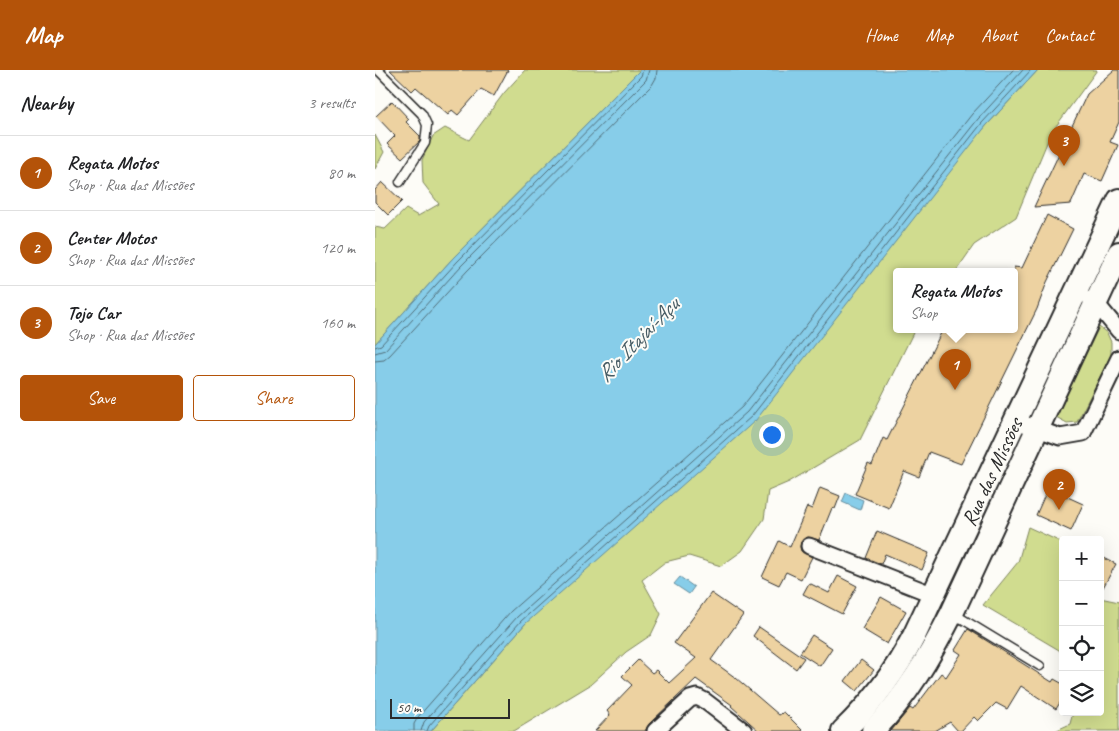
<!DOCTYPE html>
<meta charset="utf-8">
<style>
body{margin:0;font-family:Caveat,sans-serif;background:#f2f2f2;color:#202124}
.controls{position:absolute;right:15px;bottom:15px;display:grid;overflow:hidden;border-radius:5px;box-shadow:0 5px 20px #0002}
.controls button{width:45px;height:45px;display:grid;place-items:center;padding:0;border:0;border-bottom:1px solid #e0e0e0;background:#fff;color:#202124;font:25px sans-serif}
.scale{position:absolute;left:15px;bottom:12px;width:120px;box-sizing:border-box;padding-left:5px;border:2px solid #2b2b2b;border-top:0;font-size:14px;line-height:18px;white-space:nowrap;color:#2b2b2b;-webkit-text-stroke:4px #fdfcf7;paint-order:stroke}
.you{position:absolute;left:396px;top:364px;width:18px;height:18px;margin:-12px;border:4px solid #fff;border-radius:50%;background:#1a73e8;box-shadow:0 0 0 8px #1a73e833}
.badge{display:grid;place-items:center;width:32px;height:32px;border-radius:50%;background:#b45309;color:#fff;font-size:16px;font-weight:700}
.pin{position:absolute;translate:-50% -41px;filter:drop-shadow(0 1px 2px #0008)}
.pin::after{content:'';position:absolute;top:26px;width:18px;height:15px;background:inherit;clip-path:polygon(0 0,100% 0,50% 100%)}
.popup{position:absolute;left:518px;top:198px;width:125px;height:65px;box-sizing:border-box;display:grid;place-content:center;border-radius:5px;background:#fff;filter:drop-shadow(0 1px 4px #0005);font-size:16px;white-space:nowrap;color:#757577}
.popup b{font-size:19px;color:#202124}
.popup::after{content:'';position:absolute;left:50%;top:100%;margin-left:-10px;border:10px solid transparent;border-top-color:#fff}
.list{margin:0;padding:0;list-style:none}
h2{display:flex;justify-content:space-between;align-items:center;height:65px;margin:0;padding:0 20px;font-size:21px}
h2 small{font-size:16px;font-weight:400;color:#757577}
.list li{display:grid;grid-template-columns:32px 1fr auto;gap:15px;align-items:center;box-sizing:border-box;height:75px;padding:0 20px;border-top:1px solid #e0e0e0}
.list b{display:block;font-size:19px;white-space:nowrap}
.list p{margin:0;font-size:16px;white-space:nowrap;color:#757577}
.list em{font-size:16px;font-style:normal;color:#757577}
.actions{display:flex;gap:10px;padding:15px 20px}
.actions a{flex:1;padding:11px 0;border:1px solid #b45309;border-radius:5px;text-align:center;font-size:18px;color:#b45309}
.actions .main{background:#b45309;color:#fff}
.icon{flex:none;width:28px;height:28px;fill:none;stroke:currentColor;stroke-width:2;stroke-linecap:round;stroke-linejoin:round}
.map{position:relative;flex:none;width:744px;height:661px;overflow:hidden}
header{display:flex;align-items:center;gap:30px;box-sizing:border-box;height:70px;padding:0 25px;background:#b45309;color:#fff}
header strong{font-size:24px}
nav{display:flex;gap:28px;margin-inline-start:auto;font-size:18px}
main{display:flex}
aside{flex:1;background:#fff}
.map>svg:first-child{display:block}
.green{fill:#d0dc8f;stroke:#7e845d}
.water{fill:#87cde9;stroke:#628c9d}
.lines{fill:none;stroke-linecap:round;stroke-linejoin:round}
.shore{stroke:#506c77;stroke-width:1}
.building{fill:#edd2a1;stroke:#2b2b2b}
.lane-casing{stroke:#2b2b2b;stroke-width:11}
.street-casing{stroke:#2b2b2b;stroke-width:19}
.primary-casing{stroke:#2b2b2b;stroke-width:26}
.lane{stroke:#fdfcf7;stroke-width:8}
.street{stroke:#fdfcf7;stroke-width:15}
.primary{stroke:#fdfcf7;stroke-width:22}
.labels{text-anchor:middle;stroke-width:4;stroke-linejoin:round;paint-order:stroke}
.street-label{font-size:21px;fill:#2b2b2b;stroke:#fdfcf7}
.water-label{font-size:22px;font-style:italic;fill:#475c64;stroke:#fdfcf7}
</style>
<header>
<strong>Map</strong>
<nav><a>Home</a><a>Map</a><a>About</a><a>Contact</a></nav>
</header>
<main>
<aside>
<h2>Nearby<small>3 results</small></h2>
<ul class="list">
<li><span class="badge">1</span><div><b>Regata Motos</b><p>Shop · Rua das Missões</p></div><em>80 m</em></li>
<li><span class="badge">2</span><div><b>Center Motos</b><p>Shop · Rua das Missões</p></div><em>120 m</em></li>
<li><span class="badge">3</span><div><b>Tojo Car</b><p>Shop · Rua das Missões</p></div><em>160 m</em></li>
</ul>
<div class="actions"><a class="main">Save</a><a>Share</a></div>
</aside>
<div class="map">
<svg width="744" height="661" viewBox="0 0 744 661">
<rect width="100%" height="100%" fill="#fdfcf7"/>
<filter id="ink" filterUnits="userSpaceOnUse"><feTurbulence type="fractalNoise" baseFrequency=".02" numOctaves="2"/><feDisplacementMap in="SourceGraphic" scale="10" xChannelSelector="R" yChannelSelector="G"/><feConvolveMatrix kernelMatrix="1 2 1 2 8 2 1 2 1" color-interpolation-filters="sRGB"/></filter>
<g filter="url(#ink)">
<g class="green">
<polygon points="150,0 265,0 78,188 0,274 0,157 10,159 31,139 43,146 64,134 48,113 47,90 58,66 70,58 94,70 129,23"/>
<polygon points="663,0 722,0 676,63 641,147 599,175 581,201 521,201 521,259 540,259 485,370 414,412 393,421 389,449 367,481 346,496 314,486 290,492 267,510 286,544 276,565 251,582 215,615 139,661 56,661 150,554"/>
<polygon points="0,65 9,82 0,99"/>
<polygon points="724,257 732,263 736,272 736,285 702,352 692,353 681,347"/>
<polygon points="653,457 688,473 688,585 684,580 608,535 643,492"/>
<polygon points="725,528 744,532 744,661 680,661 695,654 698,642 725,642"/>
</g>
<g class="water">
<polygon points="265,0 663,0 611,56 381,350 150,554 56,661 0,661 0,274 78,188"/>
<polygon points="471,423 488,430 485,440 467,432"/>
<polygon points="305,507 319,517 314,524 299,514"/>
</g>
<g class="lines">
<g class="shore">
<polyline points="0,277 6,275 82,192 266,6 268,0"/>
<polyline points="0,283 10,280 86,196 271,10 274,0"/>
<polyline points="0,291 9,290 15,285 92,201 277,15 281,8 282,0"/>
<polyline points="39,661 39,654 43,647 136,541 367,337 597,44 638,0"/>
<polyline points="46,661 49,652 142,547 372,342 603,49 648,0"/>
<polyline points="52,661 54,656 146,551 377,346 607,53 656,0"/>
</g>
</g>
<g class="building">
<polygon points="15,0 133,0 119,26 106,19 83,45 77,40 73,45 41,17 37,21"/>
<polygon points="739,0 744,0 744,52 735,72 743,75 727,111 709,104 696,134 659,137 712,24"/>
<polygon points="17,31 34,49 31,52 45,66 45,71 27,88 12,74 20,66 1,46"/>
<polygon points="7,112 27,131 13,145 0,132 0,120"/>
<polygon points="672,145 698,159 672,212 662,239 586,394 554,382 544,407 529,401 514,438 480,424 493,393 497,395 508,368 512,370 568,259 639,259 639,197 647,198"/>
<polygon points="445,418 465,426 460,439 457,438 444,470 433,467 426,472 425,477 426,481 437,487 426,509 411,502 404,515 387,507 404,471 415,477 432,437 437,439"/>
<polygon points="673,418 708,434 696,461 661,445"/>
<polygon points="502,461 554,483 547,500 510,484 506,494 491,488"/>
<polygon points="725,486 741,494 725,523"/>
<polygon points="463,506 482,516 467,544 428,524 434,513 454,523"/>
<polygon points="336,523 368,545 336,590 361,608 404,645 409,642 428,661 384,661 356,636 357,635 321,609 274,654 270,661 220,661 235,645 232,641 257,615 247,606 263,590 277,603 281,600 294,613 321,588 299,573"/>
<polygon points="506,527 531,541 512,574 487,559"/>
<polygon points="384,557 429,588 421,599 378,566"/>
<polygon points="593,559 677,612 679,609 688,614 688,628 681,639 646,616 632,639 621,633 603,651 599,647 586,661 583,661 575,652 560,661 516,661 535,638 538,640 566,603 571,607 586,584 580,580"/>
<polygon points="437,565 457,578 445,596 425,583"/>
<polygon points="486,590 499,600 482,621 470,611"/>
</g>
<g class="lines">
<g class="lane-casing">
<g id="lane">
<polyline points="3,0 47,44 52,55 50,73 25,112"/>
<polyline points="579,544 665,596"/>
</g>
</g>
<g class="street-casing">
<g id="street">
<polyline points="715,229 721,233 744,261"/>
<polyline points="641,351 685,367 708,363 744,288"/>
<polyline points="434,476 559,525"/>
<polyline points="280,661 315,629 322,627 330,631 369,661"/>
</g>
</g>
<g class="primary-casing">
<g id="primary">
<path d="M468,661C498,632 520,603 539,566L744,130"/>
<path d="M498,661C532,626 555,586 577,543L744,183"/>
</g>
</g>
<use href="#lane" class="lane"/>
<use href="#street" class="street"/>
<use href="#primary" class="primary"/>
</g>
</g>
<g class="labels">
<g class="street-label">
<text transform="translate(617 402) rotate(-65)" y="7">Rua das Missões</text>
</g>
<g class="water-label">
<text transform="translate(262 269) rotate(-46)" y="8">Rio Itajaí-Açu</text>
</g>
</g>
</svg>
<div class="controls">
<button>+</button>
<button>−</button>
<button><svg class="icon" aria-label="locate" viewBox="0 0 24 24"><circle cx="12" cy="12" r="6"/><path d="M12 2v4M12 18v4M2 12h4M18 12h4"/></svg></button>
<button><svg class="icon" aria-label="layers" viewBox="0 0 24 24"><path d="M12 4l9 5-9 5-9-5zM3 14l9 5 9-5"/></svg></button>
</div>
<div class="scale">50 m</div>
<div class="you"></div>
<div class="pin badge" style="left:580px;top:320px">1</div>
<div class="popup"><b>Regata Motos</b>Shop</div>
<div class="pin badge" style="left:684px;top:440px">2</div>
<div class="pin badge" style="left:689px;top:96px">3</div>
</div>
</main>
